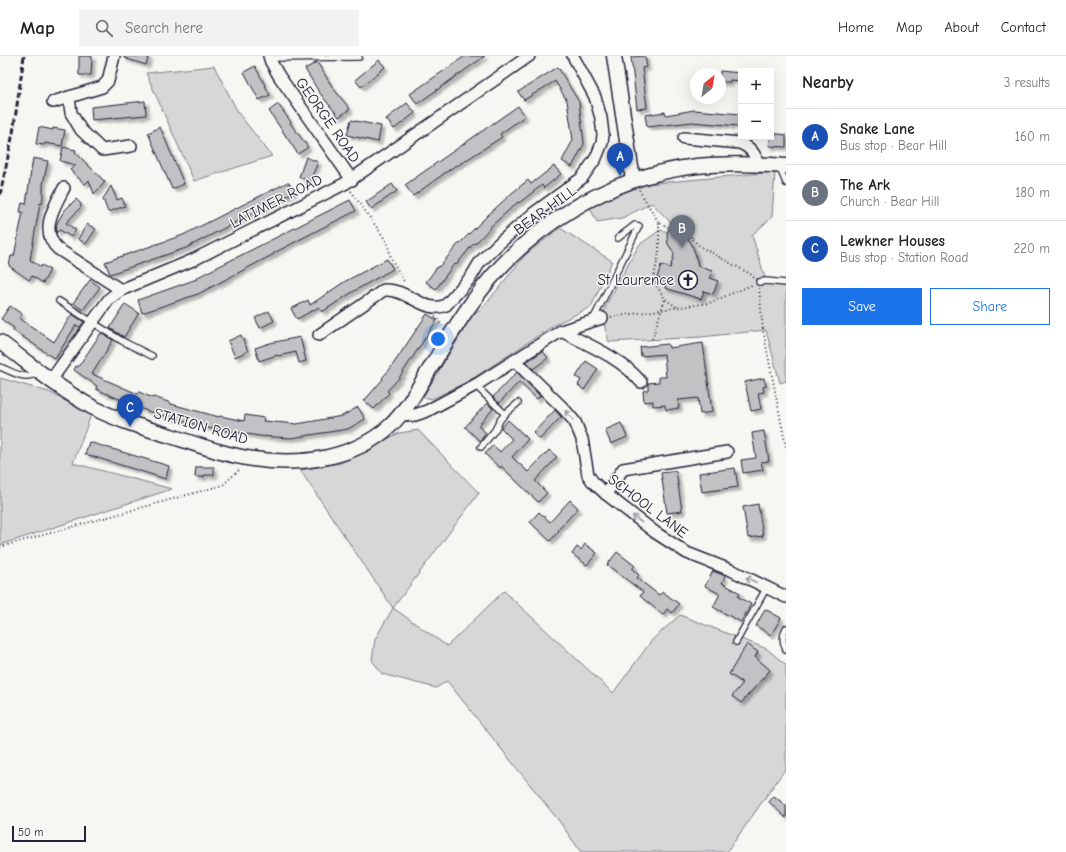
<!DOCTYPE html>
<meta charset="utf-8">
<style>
body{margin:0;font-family:"Comic Neue",sans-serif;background:#f2f2f2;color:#222}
.controls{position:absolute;right:12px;top:12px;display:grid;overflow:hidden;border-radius:0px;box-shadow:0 4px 16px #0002}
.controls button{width:36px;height:36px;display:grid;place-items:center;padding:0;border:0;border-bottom:1px solid #e0e0e0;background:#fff;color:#222;font:20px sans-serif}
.compass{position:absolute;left:690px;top:12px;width:36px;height:36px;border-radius:50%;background:#fff;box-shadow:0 4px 16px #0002;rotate:31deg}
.scale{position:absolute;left:12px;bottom:10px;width:74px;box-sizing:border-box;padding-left:4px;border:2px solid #22223b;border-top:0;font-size:11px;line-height:14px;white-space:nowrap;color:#22223b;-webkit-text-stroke:3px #f6f6f2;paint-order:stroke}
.you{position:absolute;left:438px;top:283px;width:14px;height:14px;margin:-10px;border:3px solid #fff;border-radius:50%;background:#1a73e8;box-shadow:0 0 0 6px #1a73e833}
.badge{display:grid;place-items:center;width:26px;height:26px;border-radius:50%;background:#1a73e8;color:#fff;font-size:13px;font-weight:700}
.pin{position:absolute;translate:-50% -33px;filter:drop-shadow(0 1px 2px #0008)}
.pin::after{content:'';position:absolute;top:21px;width:14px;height:12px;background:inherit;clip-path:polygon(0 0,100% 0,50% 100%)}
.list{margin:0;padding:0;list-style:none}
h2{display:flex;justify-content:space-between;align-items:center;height:52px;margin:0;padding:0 16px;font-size:17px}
h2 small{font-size:13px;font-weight:400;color:#767676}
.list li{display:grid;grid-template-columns:26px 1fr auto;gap:12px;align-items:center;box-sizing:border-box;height:56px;padding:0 16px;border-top:1px solid #e0e0e0}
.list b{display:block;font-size:15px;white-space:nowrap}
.list p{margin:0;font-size:13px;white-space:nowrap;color:#767676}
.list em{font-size:13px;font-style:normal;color:#767676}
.actions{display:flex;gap:8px;padding:12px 16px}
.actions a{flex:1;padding:9px 0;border:1px solid #1a73e8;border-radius:0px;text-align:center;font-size:14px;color:#1a73e8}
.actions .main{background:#1a73e8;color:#fff}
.icon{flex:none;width:22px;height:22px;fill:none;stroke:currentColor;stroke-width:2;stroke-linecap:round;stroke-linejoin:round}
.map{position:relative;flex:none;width:786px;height:796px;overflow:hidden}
header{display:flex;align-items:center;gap:24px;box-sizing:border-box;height:56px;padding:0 20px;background:#fff;border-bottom:1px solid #e0e0e0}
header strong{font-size:19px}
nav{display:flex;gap:22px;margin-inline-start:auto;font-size:14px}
.search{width:280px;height:36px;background:#f2f2f2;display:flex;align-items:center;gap:10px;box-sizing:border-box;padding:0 14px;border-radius:0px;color:#767676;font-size:15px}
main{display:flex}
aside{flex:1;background:#fff}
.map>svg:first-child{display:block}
.green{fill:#d7d7d7;stroke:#7c7c89}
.building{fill:#c2c2c4;stroke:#22223b;filter:url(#shadow)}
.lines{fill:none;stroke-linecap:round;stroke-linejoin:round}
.service-casing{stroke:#22223b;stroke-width:8}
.minor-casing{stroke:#22223b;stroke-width:14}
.tertiary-casing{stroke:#22223b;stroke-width:17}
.path{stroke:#22223b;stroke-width:2;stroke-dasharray:1 3;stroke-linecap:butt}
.service{stroke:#f6f6f2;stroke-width:5.5}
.minor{stroke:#f6f6f2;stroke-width:11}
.tertiary{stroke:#f6f6f2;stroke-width:14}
.rail{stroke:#22223b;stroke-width:3;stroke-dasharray:6 3;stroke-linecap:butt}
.oneway{stroke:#9797a0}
.labels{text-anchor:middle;stroke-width:3;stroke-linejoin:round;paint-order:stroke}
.street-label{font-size:15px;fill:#22223b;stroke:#f6f6f2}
.poi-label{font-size:15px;fill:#22223b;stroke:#f6f6f2;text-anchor:end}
</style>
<header>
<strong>Map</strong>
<div class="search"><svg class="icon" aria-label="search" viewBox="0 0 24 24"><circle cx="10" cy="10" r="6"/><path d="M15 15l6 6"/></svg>Search here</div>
<nav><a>Home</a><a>Map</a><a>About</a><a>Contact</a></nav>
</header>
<main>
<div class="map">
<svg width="786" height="796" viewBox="0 0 786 796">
<defs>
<filter id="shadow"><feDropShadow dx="3.5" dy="3.5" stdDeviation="1" flood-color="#0004"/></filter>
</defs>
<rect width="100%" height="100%" fill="#f6f6f2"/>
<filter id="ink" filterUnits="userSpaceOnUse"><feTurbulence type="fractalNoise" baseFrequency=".025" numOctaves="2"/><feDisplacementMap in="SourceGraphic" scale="8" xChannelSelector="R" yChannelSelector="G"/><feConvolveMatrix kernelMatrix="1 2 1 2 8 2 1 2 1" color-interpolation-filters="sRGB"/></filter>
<g filter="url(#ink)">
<g class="green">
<polygon points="214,10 239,58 272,100 194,125 146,17"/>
<polygon points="775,116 772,161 752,179 767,228 786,230 786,325 780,327 766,274 701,281 609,286 602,262 607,247 639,189 660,174 694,182 669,165 652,147 622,162 597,166 589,150 645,128"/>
<polygon points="560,172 612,205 591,251 556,268 469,325 432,343 423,341 472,260 486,248 525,199"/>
<polygon points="0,322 49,336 91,359 73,407 172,433 0,489"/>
<polygon points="418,374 479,437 393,552 447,590 504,535 613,637 652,584 680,559 767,593 786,609 786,712 727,796 581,796 559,765 447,625 436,632 382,618 372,604 375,583 393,552 300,414 341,407 399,377"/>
</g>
<g class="building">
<polygon points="79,0 92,0 91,19 79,19"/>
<polygon points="124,0 149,0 146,9 124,2"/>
<polygon points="465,0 485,0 417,48 410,38"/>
<polygon points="645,0 647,11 642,12 647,52 637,53 631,1"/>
<polygon points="379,4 385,11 361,31 355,24"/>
<polygon points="317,6 333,32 350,53 339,61 319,36 305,13"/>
<polygon points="255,10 270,39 259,44 244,16"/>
<polygon points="558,11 579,46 584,88 572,111 562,105 573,84 567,45 555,25 524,44 518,36"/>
<polygon points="720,15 741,17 741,25 730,24 730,26 720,26"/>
<polygon points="145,45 146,59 92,64 91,51"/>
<polygon points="407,47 415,57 394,73 386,63"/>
<polygon points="278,48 291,66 290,67 308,91 298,98 269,55"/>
<polygon points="518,50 525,60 500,78 502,81 457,110 456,109 413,140 405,129"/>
<polygon points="694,54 740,58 739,70 692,66 647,71 645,59 665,56 666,59"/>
<polygon points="351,64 381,70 378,86 347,79"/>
<polygon points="39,71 53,74 53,72 65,74 62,90 45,87 44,89 36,88"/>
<polygon points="160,71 184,128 172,133 148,77"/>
<polygon points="771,77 786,79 786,91 769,90"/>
<polygon points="63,91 76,94 75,96 105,126 94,138 89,124 85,128 70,114 76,109 60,105"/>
<polygon points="306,101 318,106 310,125 299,121"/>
<polygon points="33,102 48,105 43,128 43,139 42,148 40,147 30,204 41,211 42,209 50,214 43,227 32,220 29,224 9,210 11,200 14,200 23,156 20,156 22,147 26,148"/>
<polygon points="554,110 561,118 544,132 542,129 519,147 518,146 490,171 490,172 475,188 474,187 456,209 454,208 436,233 426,226 438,210 439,211 460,186 460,187 488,159 512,137 528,124 531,128"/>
<polygon points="286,127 289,127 294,136 186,192 110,218 105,206 183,179"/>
<polygon points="392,128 397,135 371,153 366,146"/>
<polygon points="111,130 117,144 122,142 125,150 108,156 103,143"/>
<polygon points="76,143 81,148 81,151 66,167 76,174 71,181 60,174 56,177 57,167 64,155"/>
<polygon points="350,144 356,155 322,172 274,197 274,198 198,238 142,257 138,244 197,223 196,222"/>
<polygon points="87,168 96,173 86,188 78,183"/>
<polygon points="669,172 687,181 691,187 695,197 698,210 712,215 710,222 718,225 713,238 704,235 701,243 665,232 667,225 657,222 661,209 670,212 673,203 674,197 668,188 667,178"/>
<polygon points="387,203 393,213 354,235 322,256 319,251 297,263 291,253 308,244 310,249 344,226"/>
<polygon points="90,224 100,231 83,254 73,247"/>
<polygon points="125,248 139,257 124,281 110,272"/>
<polygon points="10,250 22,258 19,262 54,286 72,258 84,266 80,271 76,269 55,303 13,274 14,272 1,263"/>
<polygon points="269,255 274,265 260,272 255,262"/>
<polygon points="427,258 437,264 399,322 387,335 389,337 374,353 364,345 383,323 382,322 390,313"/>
<polygon points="101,277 113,284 92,318 138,338 139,336 153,342 154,341 171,347 171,348 219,361 220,360 244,365 245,359 264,362 263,365 297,368 342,360 358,351 365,363 348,373 291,382 259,380 212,372 212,373 147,355 96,333 97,330 74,314 76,310 78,311"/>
<polygon points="241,279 248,295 235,301 228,285"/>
<polygon points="300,281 306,305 299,307 296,296 278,300 277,299 259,305 255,292 270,287"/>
<polygon points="703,287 712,356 700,358 698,342 678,344 679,352 666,354 665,349 653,350 653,345 644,346 643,335 648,334 648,327 659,326 659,321 666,321 664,298 641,300 640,291 668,288 669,292"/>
<polygon points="543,295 548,302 533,313 526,306"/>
<polygon points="586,305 598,313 584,334 578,329 581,324 576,321"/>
<polygon points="517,316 540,340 537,343 519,326 499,347 493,341"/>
<polygon points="764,322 766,330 763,331 764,336 758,337 761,353 751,355 745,326"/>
<polygon points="487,347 493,353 478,370 486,377 480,385 465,371"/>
<polygon points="555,354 561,361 540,383 533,377"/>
<polygon points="508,364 528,383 512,401 528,416 549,394 557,401 535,425 547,437 538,446 501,410 500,412 485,398 493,389 500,396 512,383 501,372"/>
<polygon points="621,367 627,381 611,388 605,374"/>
<polygon points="764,375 769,405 761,406 763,414 743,417 741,404 756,402 752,377"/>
<polygon points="89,386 169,410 166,423 85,398"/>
<polygon points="196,411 214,411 214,419 204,419 204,421 195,421"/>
<polygon points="735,412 738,431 702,436 699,417"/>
<polygon points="676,415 682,455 667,457 661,417"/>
<polygon points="570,444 578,452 558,474 559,475 550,485 530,466 539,456 550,466"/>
<polygon points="758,448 763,480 748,482 743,451"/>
<polygon points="585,488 597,497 587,509 572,498 577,491 581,494"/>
<polygon points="617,496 635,510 632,513 639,519 637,522 659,539 663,536 679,548 672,557 667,553 663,559 640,540 643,536 607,509"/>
<polygon points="713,515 725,520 722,527 740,537 738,541 751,548 741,566 713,551 720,538 705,530"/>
<polygon points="765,553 781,562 771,579 756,570"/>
<polygon points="747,588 758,596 755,601 770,614 741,647 732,640 743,627 729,618"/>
<polygon points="774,740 786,750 786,762 769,746"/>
</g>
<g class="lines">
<g class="service-casing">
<g id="service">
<polyline points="270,2 359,1"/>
<polyline points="779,110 786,127"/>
<polyline points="759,226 766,225 786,227"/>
<polyline points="59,245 122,285 152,300"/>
<polyline points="593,264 639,170 635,169 618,182"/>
<path d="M0,311C14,316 25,326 39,315"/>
<polyline points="475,329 505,358 518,347"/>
<polyline points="481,391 495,374 500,364 505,358"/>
<path d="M786,572C782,580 782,586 786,594"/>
<polyline points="736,586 767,531"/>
</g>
</g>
<g class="minor-casing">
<g id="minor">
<polyline points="269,0 271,6 279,20 352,124"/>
<polyline points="69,41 71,57 81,74 102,94 131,90"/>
<polyline points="53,46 102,31 108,25 114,0"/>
<path d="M684,82L740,87C750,91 756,98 758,109"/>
<path d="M64,132C54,151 39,175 58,193L121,234"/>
<path d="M561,275C589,289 621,302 641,326"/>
<path d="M319,279L384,234C407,232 426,259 446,249L471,221L480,206L497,189L534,157L582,122L596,102L602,87L603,79L601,62L595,41L573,0"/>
<polyline points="515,305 564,353 575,366 582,383 588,419 593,426 606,438 656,477 687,497 733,515 786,541"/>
<polyline points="51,324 109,243 121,234 193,204 346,127 529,0"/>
<polyline points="402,356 408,359 412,360 427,355 479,327 561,275 602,262"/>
<polyline points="606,438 623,413 727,396"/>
</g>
</g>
<g class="tertiary-casing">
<g id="tertiary">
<polyline points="614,0 633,124"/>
<path d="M0,286C30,308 59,333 92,351C117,364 144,372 171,380C198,389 225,399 253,403C300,410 354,403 390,370C406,355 417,334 428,316C442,293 455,270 471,248C522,174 607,120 697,110C726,107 756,108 786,110"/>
</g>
</g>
<g class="path">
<polyline points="639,134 659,167 686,178 701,191 752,219 754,222"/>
<polyline points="351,135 387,186 391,202 405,227"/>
<polyline points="659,167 659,196 654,221 658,232 665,243 678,252"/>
<polyline points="759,232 763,274 786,391"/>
<polyline points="435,260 442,270"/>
<polyline points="611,261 709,247 752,229"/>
<polyline points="652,283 665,243"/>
<polyline points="0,491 223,429 240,413"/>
</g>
<use href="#service" class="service"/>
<use href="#minor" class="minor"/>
<use href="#tertiary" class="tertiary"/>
<polyline class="rail" points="0,139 13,77 24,0"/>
</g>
<defs><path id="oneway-shaft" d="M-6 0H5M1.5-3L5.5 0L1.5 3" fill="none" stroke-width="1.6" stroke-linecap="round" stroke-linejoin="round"/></defs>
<g class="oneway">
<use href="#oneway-shaft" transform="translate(569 359) rotate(-130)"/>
<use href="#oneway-shaft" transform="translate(637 463) rotate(-142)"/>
<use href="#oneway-shaft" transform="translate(751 524) rotate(-155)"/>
</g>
</g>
<defs>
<g id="church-ring" transform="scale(1)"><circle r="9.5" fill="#f6f6f2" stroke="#22223b" stroke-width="1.5"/><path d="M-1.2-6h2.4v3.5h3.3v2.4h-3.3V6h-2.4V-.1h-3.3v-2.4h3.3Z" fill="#22223b"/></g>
</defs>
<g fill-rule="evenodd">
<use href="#church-ring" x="688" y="224"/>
</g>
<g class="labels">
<g class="street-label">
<text transform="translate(328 64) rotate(55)" y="5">GEORGE ROAD</text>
<text transform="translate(276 145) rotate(-27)" y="5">LATIMER ROAD</text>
<text transform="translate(545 154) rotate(-36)" y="5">BEAR HILL</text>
<text transform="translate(201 370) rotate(16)" y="5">STATION ROAD</text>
<text transform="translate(648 450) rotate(37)" y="5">SCHOOL LANE</text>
</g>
<g class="poi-label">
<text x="674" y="229">St Laurence</text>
</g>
</g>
</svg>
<div class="controls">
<button>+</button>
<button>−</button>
</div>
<svg class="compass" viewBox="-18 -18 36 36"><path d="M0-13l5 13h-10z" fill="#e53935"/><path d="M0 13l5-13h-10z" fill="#767676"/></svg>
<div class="scale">50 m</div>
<div class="you"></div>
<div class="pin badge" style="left:620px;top:120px;background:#1a4fb4">A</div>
<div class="pin badge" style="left:682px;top:192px;background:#6b7280">B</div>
<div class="pin badge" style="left:130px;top:371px;background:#1a4fb4">C</div>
</div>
<aside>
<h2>Nearby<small>3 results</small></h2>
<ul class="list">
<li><span class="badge" style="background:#1a4fb4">A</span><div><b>Snake Lane</b><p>Bus stop · Bear Hill</p></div><em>160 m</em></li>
<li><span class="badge" style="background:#6b7280">B</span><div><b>The Ark</b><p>Church · Bear Hill</p></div><em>180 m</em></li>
<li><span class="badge" style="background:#1a4fb4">C</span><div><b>Lewkner Houses</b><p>Bus stop · Station Road</p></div><em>220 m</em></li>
</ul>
<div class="actions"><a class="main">Save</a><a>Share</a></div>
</aside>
</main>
